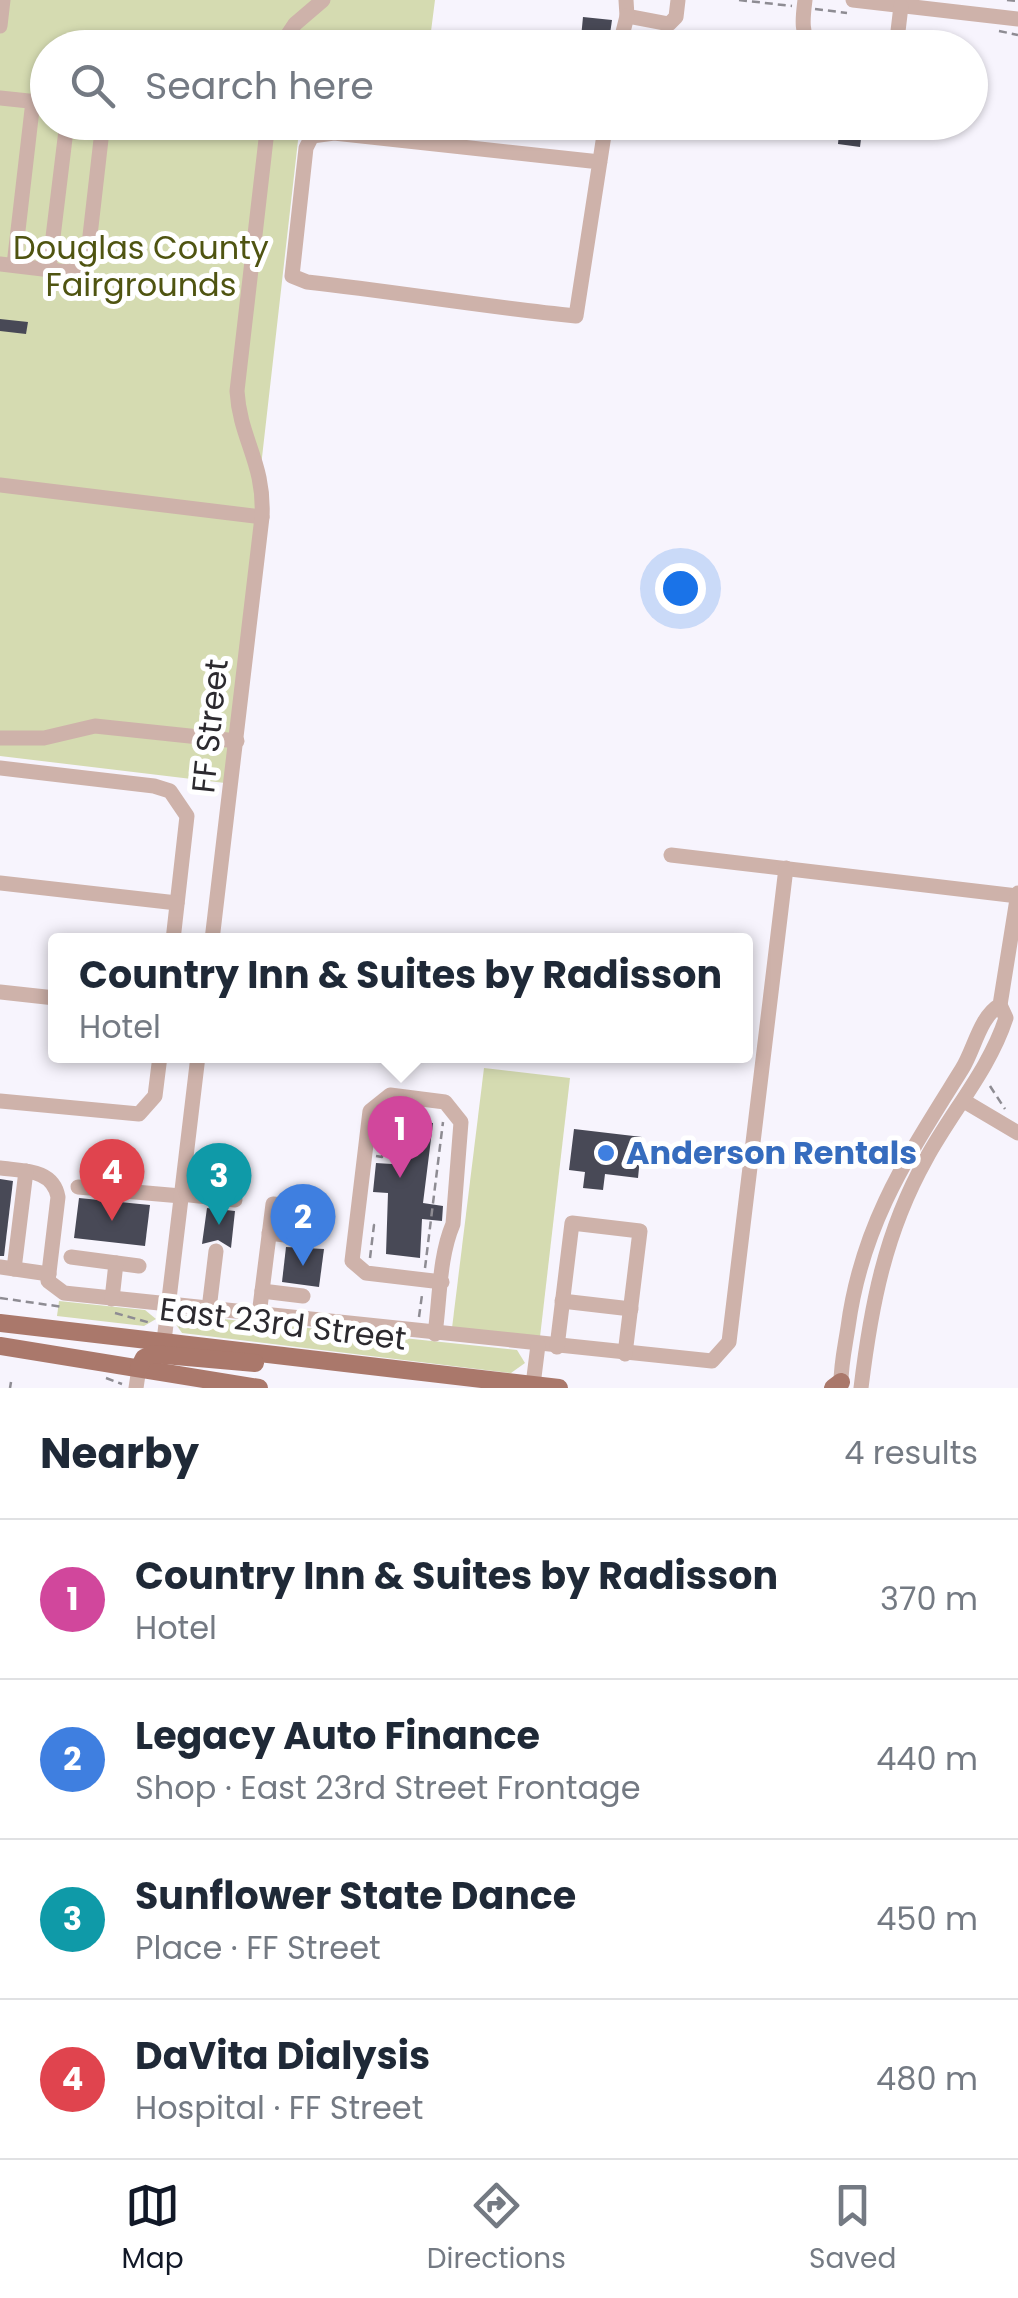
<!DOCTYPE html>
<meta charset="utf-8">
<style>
body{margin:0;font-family:Poppins,sans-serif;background:#f2f2f3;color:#1f2937}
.you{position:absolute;left:680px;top:588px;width:35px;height:35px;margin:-25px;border:8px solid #fff;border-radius:50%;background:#1a73e8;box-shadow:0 0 0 15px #1a73e833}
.badge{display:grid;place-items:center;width:65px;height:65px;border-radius:50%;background:#111827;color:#fff;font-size:32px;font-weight:700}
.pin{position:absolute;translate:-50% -82px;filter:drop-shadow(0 2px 5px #0008)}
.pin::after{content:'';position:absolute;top:52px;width:35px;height:30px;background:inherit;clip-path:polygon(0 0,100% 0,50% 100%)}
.popup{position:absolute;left:48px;top:933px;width:705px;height:130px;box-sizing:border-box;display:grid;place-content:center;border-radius:10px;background:#fff;filter:drop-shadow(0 2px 8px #0005);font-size:32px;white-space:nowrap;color:#747a83}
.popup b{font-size:38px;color:#1f2937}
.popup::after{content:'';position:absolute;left:50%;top:100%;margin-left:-20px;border:20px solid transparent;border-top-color:#fff}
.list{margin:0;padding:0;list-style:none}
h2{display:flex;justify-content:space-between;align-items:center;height:130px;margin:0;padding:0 40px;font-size:42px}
h2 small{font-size:32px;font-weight:400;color:#747a83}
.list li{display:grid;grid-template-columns:65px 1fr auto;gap:30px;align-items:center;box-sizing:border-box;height:160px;padding:0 40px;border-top:2px solid #e0e1e3}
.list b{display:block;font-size:38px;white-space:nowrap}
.list p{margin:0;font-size:32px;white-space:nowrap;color:#747a83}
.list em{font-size:32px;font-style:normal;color:#747a83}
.icon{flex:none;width:55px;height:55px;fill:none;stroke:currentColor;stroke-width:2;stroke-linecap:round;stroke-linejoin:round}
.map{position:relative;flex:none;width:1018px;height:1388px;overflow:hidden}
.search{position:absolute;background:#fff;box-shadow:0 2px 8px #0004;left:30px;right:30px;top:30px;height:110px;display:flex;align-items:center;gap:25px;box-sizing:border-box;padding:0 35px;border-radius:55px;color:#747a83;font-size:38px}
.sheet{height:770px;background:#fff}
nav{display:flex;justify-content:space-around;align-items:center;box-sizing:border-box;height:140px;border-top:2px solid #e0e1e3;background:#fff;font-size:28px;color:#747a83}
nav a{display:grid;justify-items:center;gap:5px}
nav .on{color:#111827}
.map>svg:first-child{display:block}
.green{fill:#d5dbb1}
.building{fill:#484956}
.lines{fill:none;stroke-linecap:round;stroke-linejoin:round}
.path{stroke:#8e8c93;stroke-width:2.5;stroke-dasharray:8 5;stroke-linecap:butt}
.minor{stroke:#ceb2aa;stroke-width:15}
.major{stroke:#aa786b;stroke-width:18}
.shop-dot{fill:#3f7fe0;stroke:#fff;stroke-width:4}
.labels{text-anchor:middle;stroke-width:10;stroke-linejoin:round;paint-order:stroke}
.park-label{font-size:32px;fill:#4f5411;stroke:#fff}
.street-label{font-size:32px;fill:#2c2a2f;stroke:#fff}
.shop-label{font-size:32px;font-weight:bold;fill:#366cbe;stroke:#fff;text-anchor:start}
</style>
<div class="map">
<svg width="1018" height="1388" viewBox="0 0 1018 1388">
<rect width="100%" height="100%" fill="#f7f4fd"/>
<g class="green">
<polygon points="0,0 435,0 429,47 48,48 48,122 300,123 225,783 0,756"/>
<polygon points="484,1068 570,1078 540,1337 452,1328"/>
<polygon points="59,1301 145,1310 156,1319 144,1326 57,1316"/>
<polygon points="185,1315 517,1350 525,1363 511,1373 182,1333 175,1323"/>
</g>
<g class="building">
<polygon points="583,17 612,20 608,48 580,48"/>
<polygon points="626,122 669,122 667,138 625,133"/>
<polygon points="840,122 863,122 860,147 838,144"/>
<polygon points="0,319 28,322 26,334 0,331"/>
<polygon points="402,1120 433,1123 423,1203 443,1206 442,1221 422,1219 420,1258 386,1254 388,1193 373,1192 376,1163 392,1164"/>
<polygon points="574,1129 642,1137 638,1178 605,1174 603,1190 583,1188 585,1172 569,1170"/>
<polygon points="0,1179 13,1181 4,1256 0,1256"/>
<polygon points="79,1198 150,1205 145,1246 74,1238"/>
<polygon points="207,1208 235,1211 231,1248 218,1240 202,1244"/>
<polygon points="286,1247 324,1249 319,1287 282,1282"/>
</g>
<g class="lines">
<g class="path">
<polyline points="739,0 792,6"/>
<polyline points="1007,0 1018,1"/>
<polyline points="815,9 847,13"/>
<polyline points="999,31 1018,35"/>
<polyline points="990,1086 1005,1109"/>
<polyline points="394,1111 416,1113"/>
<polyline points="376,1156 382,1157 387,1116"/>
<polyline points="370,1258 374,1225 370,1225"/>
<polyline points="425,1268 443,1122"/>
<polyline points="0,1298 63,1307"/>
<polyline points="115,1313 151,1323"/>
<polyline points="419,1317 422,1295"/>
<polyline points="179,1326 221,1328"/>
<polyline points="106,1378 122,1384"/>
<polyline points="10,1388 11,1382"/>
</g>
<g class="minor">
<polyline points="626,0 627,16 669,24 676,17 678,0"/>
<path d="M805,0C803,16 800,35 812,48"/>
<polyline points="853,0 1018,19"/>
<polyline points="0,26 3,0"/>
<polyline points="279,48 295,24 323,0"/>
<polyline points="619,48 627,16"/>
<polyline points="896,48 901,6"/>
<polyline points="0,98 48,103"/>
<polyline points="218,122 268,128"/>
<path d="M600,162L334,133L312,136L306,148L292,276L307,282C398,292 486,307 576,316L606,122"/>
<polyline points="0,264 68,272 81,267 88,253 103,122"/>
<polyline points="14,265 33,101"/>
<polyline points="49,270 67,122"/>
<polyline points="0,485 262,517"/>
<polyline points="0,738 44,738 95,726 237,741"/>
<polyline points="0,768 154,786 170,791 187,816 173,940"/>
<polyline points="671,855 1018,896"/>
<polyline points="0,883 177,903"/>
<path d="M212,940L262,517C265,463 240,440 237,391L268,122"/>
<polyline points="0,992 55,998"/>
<polyline points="0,1101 139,1114 155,1096 160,1056"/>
<polyline points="964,1101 1018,1133"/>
<path d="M0,1168C24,1171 53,1169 58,1197L48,1281L64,1293L712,1361L729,1342L786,868"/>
<polyline points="78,1187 181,1196"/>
<polyline points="181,1194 235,1200"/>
<polyline points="269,1233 308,1238"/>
<polyline points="71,1257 139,1266"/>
<polyline points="0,1267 49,1274"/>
<polyline points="14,1269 26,1171"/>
<polyline points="262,1291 303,1296"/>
<polyline points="112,1299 116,1263"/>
<polyline points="562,1301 631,1309"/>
<polyline points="209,1309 216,1251"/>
<polyline points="259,1315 273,1204 317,1209"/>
<path d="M435,1334C440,1298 439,1257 453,1224L461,1122L445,1102L390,1095L370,1111L352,1261L366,1273L442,1282"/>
<polyline points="164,1341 198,1056"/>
<polyline points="557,1347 572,1223 640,1231 625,1354"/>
<polyline points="533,1385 538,1345"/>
<polyline points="136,1388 139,1368"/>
<path d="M841,1388C840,1368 845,1347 848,1327C862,1223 908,1156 962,1069C974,1050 980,1016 1000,1005L1018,893"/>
<path d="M861,1388C871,1306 885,1232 926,1159C952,1111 989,1070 1006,1018L1000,1005"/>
</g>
<g class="major">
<polyline points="0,1323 559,1388"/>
<polyline points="0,1346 259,1388"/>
<polyline points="139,1368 144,1358 153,1354 255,1363"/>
<polyline points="833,1388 841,1382"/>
</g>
</g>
<circle class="shop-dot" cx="606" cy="1153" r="10"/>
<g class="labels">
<g class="park-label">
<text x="141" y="259">Douglas County<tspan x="141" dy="37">Fairgrounds</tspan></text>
</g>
<g class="street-label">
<text transform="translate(210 726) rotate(-84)" y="11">FF Street</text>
<text transform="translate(283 1324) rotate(7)" y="11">East 23rd Street</text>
</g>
<g class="shop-label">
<text x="626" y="1164">Anderson Rentals</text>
</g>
</g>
</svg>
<div class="you"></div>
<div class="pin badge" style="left:400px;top:1178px;background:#d1479c">1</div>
<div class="popup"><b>Country Inn &amp; Suites by Radisson</b>Hotel</div>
<div class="pin badge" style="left:303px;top:1266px;background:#3f7fe0">2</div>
<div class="pin badge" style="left:219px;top:1225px;background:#0f9aa8">3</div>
<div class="pin badge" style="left:112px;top:1221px;background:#e0444e">4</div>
<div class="search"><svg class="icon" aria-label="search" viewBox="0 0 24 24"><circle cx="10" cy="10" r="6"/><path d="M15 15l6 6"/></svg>Search here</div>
</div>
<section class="sheet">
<h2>Nearby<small>4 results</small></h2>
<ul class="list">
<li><span class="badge" style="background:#d1479c">1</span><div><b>Country Inn &amp; Suites by Radisson</b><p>Hotel</p></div><em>370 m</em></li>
<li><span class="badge" style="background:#3f7fe0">2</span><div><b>Legacy Auto Finance</b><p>Shop · East 23rd Street Frontage</p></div><em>440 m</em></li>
<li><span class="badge" style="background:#0f9aa8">3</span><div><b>Sunflower State Dance</b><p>Place · FF Street</p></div><em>450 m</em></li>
<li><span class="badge" style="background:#e0444e">4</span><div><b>DaVita Dialysis</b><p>Hospital · FF Street</p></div><em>480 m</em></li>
</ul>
</section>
<nav>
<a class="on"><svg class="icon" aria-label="map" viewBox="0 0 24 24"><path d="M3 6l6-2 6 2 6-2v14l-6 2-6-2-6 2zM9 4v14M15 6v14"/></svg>Map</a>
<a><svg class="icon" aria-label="directions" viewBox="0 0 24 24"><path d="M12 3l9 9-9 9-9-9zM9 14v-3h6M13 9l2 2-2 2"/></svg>Directions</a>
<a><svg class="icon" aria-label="saved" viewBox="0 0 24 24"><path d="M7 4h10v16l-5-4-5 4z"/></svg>Saved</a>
</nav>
